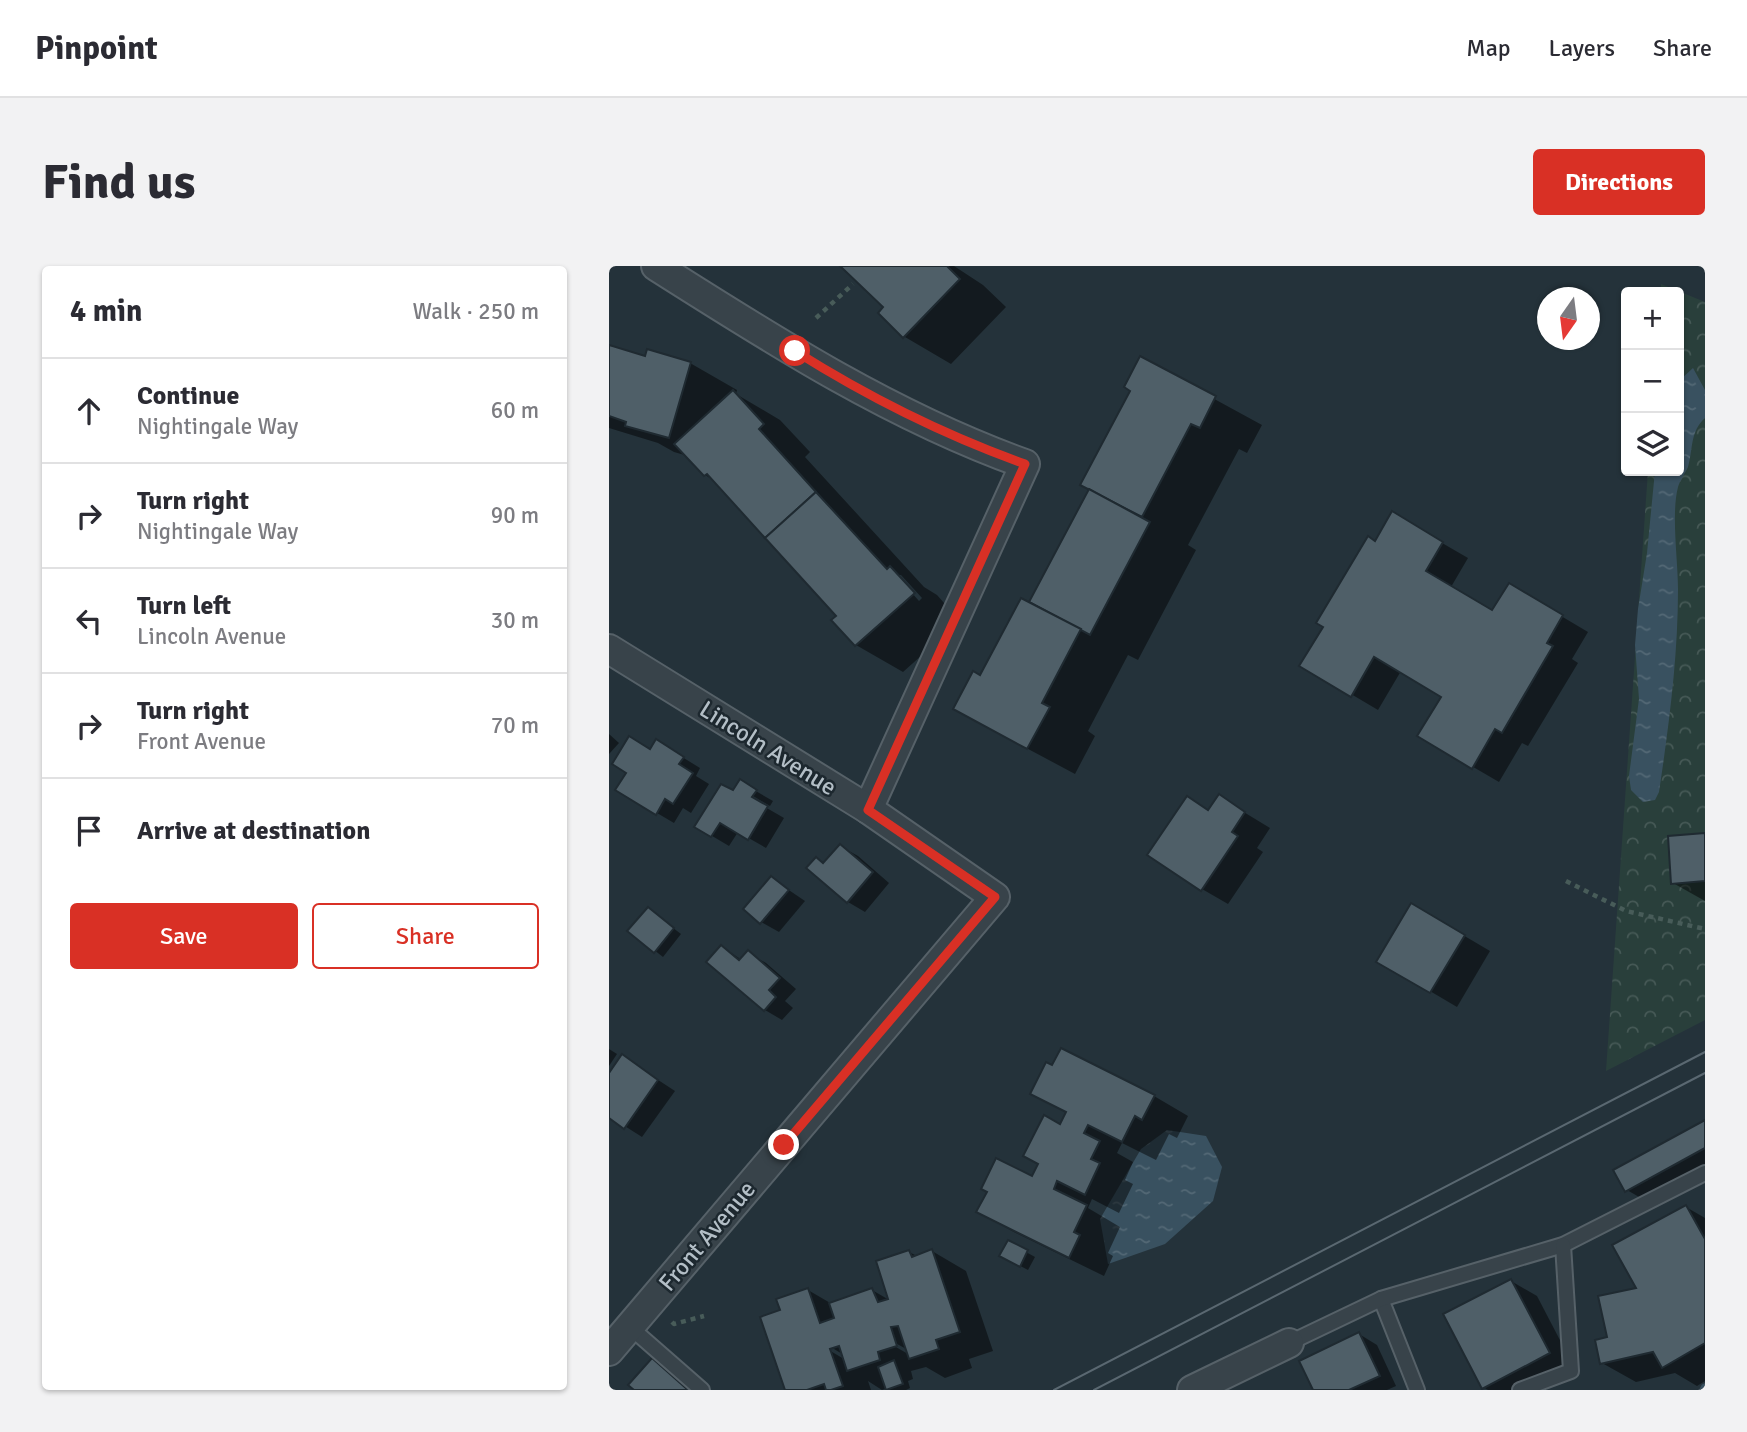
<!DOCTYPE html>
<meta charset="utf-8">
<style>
body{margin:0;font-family:Signika,sans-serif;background:#f2f2f3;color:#2b2b33}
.controls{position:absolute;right:21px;top:21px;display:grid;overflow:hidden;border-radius:7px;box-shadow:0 2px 5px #0004}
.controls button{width:63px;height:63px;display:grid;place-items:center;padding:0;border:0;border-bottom:2px solid #e1e1e2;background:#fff;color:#2b2b33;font:35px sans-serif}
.compass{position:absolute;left:928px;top:21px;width:63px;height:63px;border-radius:50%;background:#fff;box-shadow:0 2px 5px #0004;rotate:194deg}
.stop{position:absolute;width:21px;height:21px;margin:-16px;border:5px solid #d93025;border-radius:50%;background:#fff}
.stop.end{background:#d93025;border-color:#fff;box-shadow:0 2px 7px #0008}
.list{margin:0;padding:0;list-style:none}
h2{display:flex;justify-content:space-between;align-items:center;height:91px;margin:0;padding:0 28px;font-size:30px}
h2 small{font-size:23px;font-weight:400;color:#7c7c81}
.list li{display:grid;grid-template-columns:46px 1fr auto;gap:21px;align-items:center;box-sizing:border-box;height:105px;padding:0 28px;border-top:2px solid #e1e1e2}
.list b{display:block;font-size:26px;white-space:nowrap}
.list p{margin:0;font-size:23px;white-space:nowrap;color:#7c7c81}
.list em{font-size:23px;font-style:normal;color:#7c7c81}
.actions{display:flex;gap:14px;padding:21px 28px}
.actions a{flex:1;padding:16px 0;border:2px solid #d93025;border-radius:7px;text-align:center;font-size:24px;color:#d93025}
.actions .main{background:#d93025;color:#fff}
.icon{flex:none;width:38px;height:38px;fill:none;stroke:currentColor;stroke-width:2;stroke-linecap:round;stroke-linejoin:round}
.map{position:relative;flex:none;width:1096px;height:1124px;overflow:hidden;border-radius:7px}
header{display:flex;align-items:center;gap:42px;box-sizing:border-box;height:98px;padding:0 35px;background:#fff;border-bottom:2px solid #e1e1e2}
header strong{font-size:33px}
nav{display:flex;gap:38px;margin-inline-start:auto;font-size:24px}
.intro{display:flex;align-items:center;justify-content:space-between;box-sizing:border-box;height:168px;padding:0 42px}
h1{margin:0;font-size:49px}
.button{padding:18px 32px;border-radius:7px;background:#d93025;color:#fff;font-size:24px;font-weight:700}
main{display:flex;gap:42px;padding:0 42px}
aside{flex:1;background:#fff;border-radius:7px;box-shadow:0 2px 5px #0004}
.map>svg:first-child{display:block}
.forest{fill:url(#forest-crowns)}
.water{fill:url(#water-ripples)}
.shadow{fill:#0007;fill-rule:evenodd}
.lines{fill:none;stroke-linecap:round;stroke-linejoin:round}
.stream{stroke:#395160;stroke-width:9}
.building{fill:#4f5f68;stroke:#1f2a31;stroke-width:2}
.lane-casing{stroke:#566168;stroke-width:18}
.street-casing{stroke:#566168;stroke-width:32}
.path{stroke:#485c59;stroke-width:4.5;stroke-dasharray:5 5;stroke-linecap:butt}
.lane{stroke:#38434a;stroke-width:14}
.street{stroke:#38434a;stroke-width:28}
.tram{stroke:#5a6871;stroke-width:2}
.route{stroke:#d93025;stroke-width:9}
.labels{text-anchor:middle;stroke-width:5;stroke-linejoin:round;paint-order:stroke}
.street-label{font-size:24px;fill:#b3bec6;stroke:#1d282f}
</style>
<header>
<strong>Pinpoint</strong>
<nav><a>Map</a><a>Layers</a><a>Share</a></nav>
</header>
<div class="intro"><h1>Find us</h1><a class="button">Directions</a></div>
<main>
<aside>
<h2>4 min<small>Walk · 250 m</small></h2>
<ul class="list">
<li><svg class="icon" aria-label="ahead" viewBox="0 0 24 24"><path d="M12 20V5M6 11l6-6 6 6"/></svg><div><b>Continue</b><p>Nightingale Way</p></div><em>60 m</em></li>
<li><svg class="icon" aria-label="right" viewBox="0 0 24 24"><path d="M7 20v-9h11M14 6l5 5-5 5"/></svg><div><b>Turn right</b><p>Nightingale Way</p></div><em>90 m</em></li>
<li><svg class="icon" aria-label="left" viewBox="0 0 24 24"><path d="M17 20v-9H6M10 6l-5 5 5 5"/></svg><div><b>Turn left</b><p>Lincoln Avenue</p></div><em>30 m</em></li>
<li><svg class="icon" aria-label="right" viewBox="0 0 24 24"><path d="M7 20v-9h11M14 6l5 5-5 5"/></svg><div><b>Turn right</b><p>Front Avenue</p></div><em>70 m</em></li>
<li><svg class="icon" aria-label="arrive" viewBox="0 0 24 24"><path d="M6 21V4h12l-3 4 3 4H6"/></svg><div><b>Arrive at destination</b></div></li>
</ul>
<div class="actions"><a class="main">Save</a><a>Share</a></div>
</aside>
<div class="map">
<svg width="1096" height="1124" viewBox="0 0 1096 1124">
<defs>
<pattern id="forest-crowns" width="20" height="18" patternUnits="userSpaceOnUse" patternTransform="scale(1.75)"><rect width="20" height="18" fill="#293f3b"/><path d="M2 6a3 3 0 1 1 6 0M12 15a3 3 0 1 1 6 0" fill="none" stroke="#465956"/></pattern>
<pattern id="water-ripples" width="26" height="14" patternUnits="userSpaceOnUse" patternTransform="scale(1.75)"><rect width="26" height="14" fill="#395160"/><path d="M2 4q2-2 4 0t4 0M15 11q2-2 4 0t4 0" fill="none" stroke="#536875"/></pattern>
</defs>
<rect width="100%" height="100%" fill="#24323a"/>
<polygon class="forest" points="1052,18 1096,36 1096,754 997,805 1039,205 1070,205 1070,26 1052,26"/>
<g class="water">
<path d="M1084,102L1096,124V152C1081,165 1084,184 1079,201C1076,208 1071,214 1069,221C1062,248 1069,294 1069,323C1069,391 1060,459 1050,526L1046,534L1034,536L1022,524L1020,510L1030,433L1026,379L1029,343L1038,287L1046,205H1070V115Z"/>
<polygon points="558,864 597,870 613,901 604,935 556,978 499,998 491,953 532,883"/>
</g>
<g class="shadow">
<polygon points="233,0 345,0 374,19 397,41 342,98 296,71 271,47 276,41"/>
<path d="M0,81L37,92L81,97L128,124L127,128L171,154L201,186L196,191L315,321L328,329L351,355L294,406L247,379L225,354L230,350L106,215L96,209L79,190L65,186L49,177L0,162ZM287,309H292L313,332L310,335Z"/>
<polygon points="532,93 653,159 638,187 630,183 579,279 587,284 529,394 519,389 479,465 486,470 466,508 393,469 372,411 421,338 482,223 523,124"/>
<polygon points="783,248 859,292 842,321 884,346 900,319 979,366 963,393 969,397 919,480 913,477 890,516 811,470 834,430 792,405 769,444 693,399"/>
<polygon points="0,468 10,477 0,488"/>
<polygon points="42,485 65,486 91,502 87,510 100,518 82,547 74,542 65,557 48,547"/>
<polygon points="131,516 164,535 161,540 139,527 137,530 175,552 157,582 129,566 120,580 88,561 124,526"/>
<polygon points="610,531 661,562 648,582 654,586 619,638 593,623 601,545"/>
<polygon points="1096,569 1096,635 1064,617"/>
<polygon points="231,580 249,590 280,617 256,646 239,636 207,593 216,598"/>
<polygon points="162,612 196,635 170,666 152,656"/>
<polygon points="803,639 881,685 848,741 770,695"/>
<polygon points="39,643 72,668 54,691 21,665"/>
<polygon points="113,681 133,694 139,687 157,697 187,723 176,735 184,742 173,754 156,744"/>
<polygon points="0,783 8,788 0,800"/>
<polygon points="14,791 66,825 33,871 0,850 0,810"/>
<polygon points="424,828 545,830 579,850 568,872 560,868 547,894 513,877 508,887 524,896 516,914 524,918 510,947 483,933 479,942 511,961 499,987 504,990 495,1010 403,965 370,946 424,912 458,847"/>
<polygon points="1096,856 1096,911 1044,939 1018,924"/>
<polygon points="1077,941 1096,952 1096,1115 1088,1120 1066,1107 1027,1116 993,1097 1000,1072"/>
<polygon points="399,976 426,991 419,1004 392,990"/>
<path d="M323,985L357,1005L384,1085L360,1093L363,1102L336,1112L317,1101L302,1105L304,1113L299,1115L301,1122L297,1124H281L279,1122L273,1124L259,1115L262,1124H178L173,1046L199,1024L223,1038L263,1024L282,1035L300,986L308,990ZM281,1074L299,1084V1088L280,1077ZM215,1077L235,1089V1093L213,1080Z"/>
<polygon points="902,1015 928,1030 966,1103 925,1124 879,1124 874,1121"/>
<polygon points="750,1068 768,1079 787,1120 778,1124 705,1124"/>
<polygon points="43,1094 60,1104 83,1124 28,1124"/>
</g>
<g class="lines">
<polyline class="stream" points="1095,1124 1096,1122"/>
</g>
<g class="building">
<polygon points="231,0 338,0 351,13 294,72 269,47 274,41"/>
<polygon points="0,79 36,90 38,83 82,96 60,172 16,160 17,156 0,150"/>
<polygon points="531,90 607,130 591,162 582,158 533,251 471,219 521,125 515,121"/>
<polygon points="124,124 155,158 150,163 207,226 156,272 98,208 95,210 65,178"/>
<polygon points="480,223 541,256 481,369 420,336"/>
<polygon points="207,226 278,303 281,300 306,327 246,380 222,354 227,350 156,272"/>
<polygon points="783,245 834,276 817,305 883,344 900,317 954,349 938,377 944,380 893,467 886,463 863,503 808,470 832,431 765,391 742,431 690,400 714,361 707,357 759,270 766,275"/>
<polygon points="412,332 472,363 433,437 441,441 418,483 344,443 364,405 371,409"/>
<polygon points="20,470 41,483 47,473 75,491 70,498 84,507 64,538 56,533 47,549 6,524 17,507 3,498"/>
<polygon points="131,513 148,524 143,531 159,540 139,574 111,557 102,571 85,561 112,518 124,524"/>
<polygon points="610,528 636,546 623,566 629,570 592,625 538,589 578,530 599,544"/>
<polygon points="1096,567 1096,615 1062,618 1059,570"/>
<polygon points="231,578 264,606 238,637 197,602 207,591 214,597"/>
<polygon points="162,610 180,624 151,658 134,643"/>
<polygon points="802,637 856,669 821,727 767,696"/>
<polygon points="39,641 65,662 45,687 18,665"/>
<polygon points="112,679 130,694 139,684 171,712 160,724 167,731 155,745 97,696"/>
<polygon points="452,782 546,829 533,854 526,850 513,876 479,859 475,867 491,875 482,893 491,897 476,929 448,915 445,923 478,939 465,966 471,969 460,992 367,946 378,926 372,923 387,892 423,910 429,898 414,890 435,849 451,858 457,846 421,828 437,796 443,799"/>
<polygon points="13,788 49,814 15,863 0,852 0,807"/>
<polygon points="1096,854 1096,882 1016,926 1004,904"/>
<polygon points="1077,939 1096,973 1096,1077 1053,1102 1044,1086 991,1098 986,1074 998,1071 989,1030 1027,1022 1003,979"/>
<polygon points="399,974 419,984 411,1001 390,990"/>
<polygon points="323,983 351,1066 327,1074 330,1083 300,1093 289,1060 282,1061 288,1080 269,1086 271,1094 238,1105 230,1080 221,1083 234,1120 222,1124 217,1124 215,1118 198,1124 176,1124 151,1051 171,1044 167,1033 199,1022 211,1057 225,1052 220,1037 263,1022 269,1036 279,1033 267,995 300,984 303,991"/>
<polygon points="902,1013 941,1087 873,1123 834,1048"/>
<polygon points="750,1066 771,1110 740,1124 704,1124 690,1095"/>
<polygon points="43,1092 79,1124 25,1124 19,1119"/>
<polygon points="285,1094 294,1118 277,1124 269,1101"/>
</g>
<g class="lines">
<g class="lane-casing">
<g id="lane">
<polyline points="772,1033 808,1124"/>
<polyline points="21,1061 93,1124"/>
<polyline points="680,1077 772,1033 954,979 1096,907"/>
<polyline points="911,1124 962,1105 954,979"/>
</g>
</g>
<g class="street-casing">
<g id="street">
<path d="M47,0C165,75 284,151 416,198L259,543"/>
<polyline points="0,383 259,543 386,631 0,1085"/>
<polyline points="583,1124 680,1077"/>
</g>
</g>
<g class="path">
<polyline points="207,52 244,18"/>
<polyline points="957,615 1017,645 1096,663"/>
<polyline points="63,1056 65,1058 95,1050"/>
</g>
<use href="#lane" class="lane"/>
<use href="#street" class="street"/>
<g class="tram">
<polyline points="445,1124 1096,786"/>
<polyline points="485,1124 1096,807"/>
</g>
</g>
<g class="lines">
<path class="route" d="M175,879L386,631L259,544L416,198C335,169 259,131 186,85"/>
</g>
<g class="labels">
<g class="street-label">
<text transform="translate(159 482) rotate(32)" y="8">Lincoln Avenue</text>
<text transform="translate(98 970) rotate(-50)" y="8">Front Avenue</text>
</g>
</g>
</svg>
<div class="controls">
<button>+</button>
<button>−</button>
<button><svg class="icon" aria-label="layers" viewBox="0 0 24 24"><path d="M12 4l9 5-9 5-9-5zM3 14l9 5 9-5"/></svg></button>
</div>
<svg class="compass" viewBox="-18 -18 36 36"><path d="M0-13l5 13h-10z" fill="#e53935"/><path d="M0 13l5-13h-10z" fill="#7c7c81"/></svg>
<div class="stop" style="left:186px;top:85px"></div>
<div class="stop end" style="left:175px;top:879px"></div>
</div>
</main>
